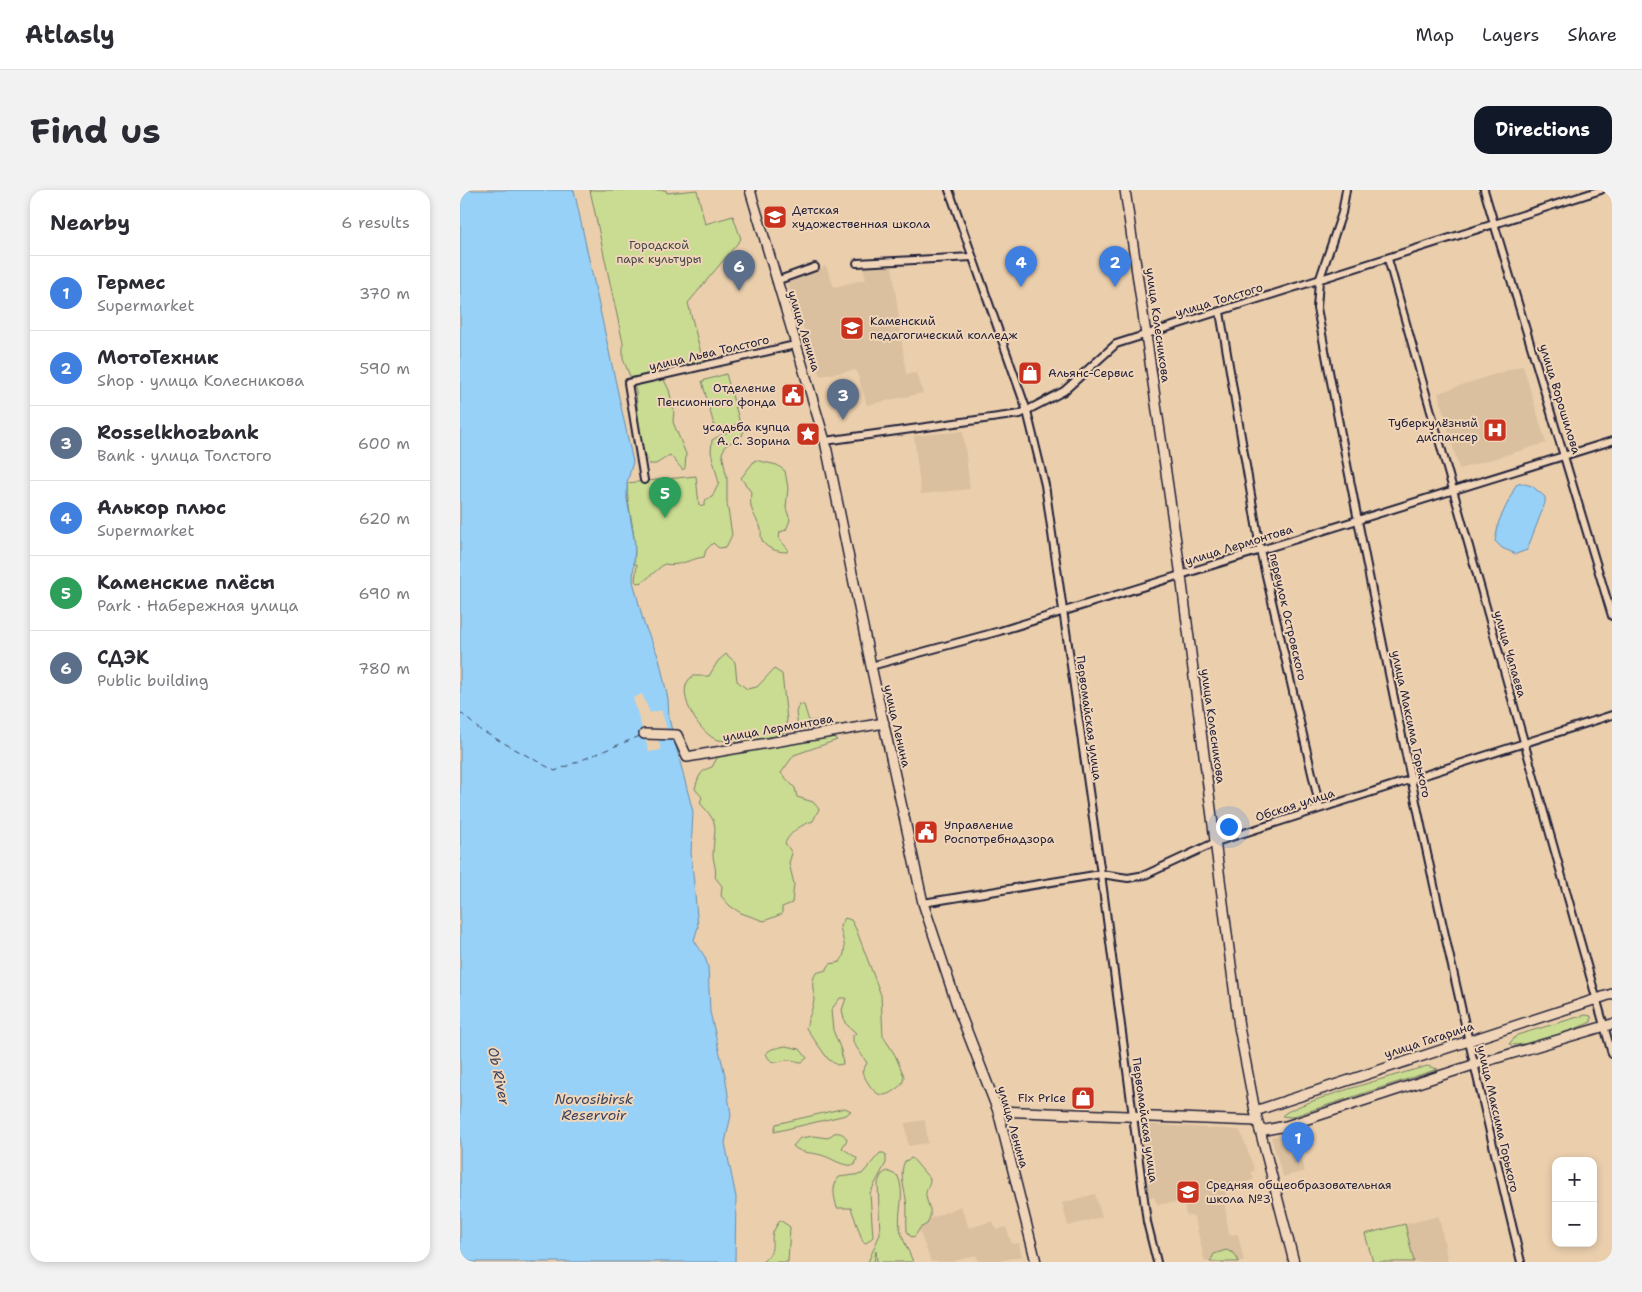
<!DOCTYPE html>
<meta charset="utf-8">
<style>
body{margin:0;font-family:"Shantell Sans",sans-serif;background:#f2f2f3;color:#2b2b33}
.controls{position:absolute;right:15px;bottom:15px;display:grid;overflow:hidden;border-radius:10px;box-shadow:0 2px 8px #0003}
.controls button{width:45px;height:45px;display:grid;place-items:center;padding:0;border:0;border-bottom:1px solid #e1e1e2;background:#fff;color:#2b2b33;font:25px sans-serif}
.you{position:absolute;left:768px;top:636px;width:18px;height:18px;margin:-12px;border:4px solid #fff;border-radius:50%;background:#1a73e8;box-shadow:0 0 0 8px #1a73e833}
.badge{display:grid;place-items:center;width:32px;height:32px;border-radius:50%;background:#111827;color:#fff;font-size:16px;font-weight:700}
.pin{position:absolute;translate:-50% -41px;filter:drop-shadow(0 1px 2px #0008)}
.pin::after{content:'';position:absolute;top:26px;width:18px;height:15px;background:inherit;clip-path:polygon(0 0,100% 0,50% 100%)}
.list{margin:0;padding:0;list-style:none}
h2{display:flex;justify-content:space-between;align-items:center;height:65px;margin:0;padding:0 20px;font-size:21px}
h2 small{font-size:16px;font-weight:400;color:#7c7c81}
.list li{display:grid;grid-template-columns:32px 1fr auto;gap:15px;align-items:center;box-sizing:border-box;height:75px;padding:0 20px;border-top:1px solid #e1e1e2}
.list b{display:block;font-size:19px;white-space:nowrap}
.list p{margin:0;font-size:16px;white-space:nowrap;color:#7c7c81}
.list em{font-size:16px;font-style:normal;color:#7c7c81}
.map{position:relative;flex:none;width:1152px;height:1072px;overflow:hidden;border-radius:15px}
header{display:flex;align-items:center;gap:30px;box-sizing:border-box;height:70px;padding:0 25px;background:#fff;border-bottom:1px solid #e1e1e2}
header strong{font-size:24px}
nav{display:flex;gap:28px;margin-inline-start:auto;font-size:18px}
.intro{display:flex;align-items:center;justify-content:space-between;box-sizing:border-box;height:120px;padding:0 30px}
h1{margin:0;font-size:35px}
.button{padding:12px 22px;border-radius:15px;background:#111827;color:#fff;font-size:18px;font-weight:700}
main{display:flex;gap:30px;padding:0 30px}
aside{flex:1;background:#fff;border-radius:15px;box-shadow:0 2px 8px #0003}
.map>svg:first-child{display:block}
.built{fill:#dac09f}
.green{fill:#cadc91;stroke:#767f66}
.water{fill:#97d1f7;stroke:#688bac}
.pier{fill:#ebcfad}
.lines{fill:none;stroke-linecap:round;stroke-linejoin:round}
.ferry{stroke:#394561;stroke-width:1;stroke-dasharray:6 5;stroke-linecap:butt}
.street-casing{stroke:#22223b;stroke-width:10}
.secondary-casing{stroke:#22223b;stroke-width:12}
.street{stroke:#f1d5b8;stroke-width:6}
.secondary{stroke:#f1d5b8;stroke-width:9}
.labels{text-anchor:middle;stroke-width:4;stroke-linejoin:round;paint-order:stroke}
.poi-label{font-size:12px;fill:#22223b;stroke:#f1d5b8;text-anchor:start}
.park-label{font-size:12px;fill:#44474c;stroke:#f1d5b8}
.street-label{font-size:12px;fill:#22223b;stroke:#f1d5b8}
.water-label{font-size:14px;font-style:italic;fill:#394561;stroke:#f1d5b8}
</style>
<header>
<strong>Atlasly</strong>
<nav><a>Map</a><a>Layers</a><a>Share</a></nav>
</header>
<div class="intro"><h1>Find us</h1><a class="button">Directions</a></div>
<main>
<aside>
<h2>Nearby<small>6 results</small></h2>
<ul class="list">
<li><span class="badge" style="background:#3f7fe0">1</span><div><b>Гермес</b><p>Supermarket</p></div><em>370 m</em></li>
<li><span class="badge" style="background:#3f7fe0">2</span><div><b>МотоТехник</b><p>Shop · улица Колесникова</p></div><em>590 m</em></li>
<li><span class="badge" style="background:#5c6f8a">3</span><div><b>Rosselkhozbank</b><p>Bank · улица Толстого</p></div><em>600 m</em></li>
<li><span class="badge" style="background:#3f7fe0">4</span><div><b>Алькор плюс</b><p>Supermarket</p></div><em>620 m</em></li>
<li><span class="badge" style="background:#2e9e5b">5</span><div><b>Каменские плёсы</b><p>Park · Набережная улица</p></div><em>690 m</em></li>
<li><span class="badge" style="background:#5c6f8a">6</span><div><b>СДЭК</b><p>Public building</p></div><em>780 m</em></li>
</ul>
</aside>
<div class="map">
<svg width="1152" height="1072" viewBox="0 0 1152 1072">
<rect width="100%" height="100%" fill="#ebcfad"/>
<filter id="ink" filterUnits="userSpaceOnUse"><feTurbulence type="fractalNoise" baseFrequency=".02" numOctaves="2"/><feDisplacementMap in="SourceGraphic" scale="10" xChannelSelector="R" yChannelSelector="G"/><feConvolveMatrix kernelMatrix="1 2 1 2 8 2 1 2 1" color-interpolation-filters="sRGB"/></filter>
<g filter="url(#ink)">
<g class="built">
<polygon points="432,75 446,184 457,183 463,203 407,215 396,180 360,186 327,92 366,76 374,97 406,89 403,77"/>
<polygon points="1063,175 1086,253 999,279 978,203"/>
<polygon points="503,241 510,299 461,304 454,246"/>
<polygon points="465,930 468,953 448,956 445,933"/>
<polygon points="680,934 780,940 795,981 791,982 794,989 769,998 764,1009 769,1045 778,1044 784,1072 745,1072 734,1027 726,1025 724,1012 697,1014 694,1007 689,1007"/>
<polygon points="823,944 829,965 840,962 845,981 823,987 811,947"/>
<polygon points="635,1004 642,1027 608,1036 602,1013"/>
<polygon points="501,1016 509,1038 533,1031 536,1040 546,1037 552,1054 559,1053 562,1066 535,1072 518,1072 516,1065 492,1072 471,1072 457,1034"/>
<polygon points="979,1026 988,1072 913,1072 905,1044"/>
</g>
<g class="green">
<polygon points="130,0 206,0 207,3 237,0 245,34 273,26 281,49 228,113 243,171 213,176 203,188 209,200 214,221 213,232 226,264 225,278 223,280 210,265 196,274 189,274 180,254 176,201 163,169 163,153"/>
<polygon points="266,184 280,233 258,241 255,239 242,191"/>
<path d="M283,237L284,240L282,246L266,255L262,263L267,289V313L272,345L266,357L259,358L253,353L246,360L244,367C229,369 220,377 204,374L183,392L177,393L175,391L177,374H174C178,347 167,320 167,293L236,286L239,315L244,316L246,309L252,307L259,293L251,262L252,250C261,244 272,241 283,237Z"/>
<path d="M295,270L317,275L325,281L328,298L326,318L330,330L326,340L320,342L319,349L328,359L327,362C319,362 303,359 301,347C301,342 302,341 300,336C293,323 289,318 291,302L281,288Z"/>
<path d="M266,464L275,472L277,491L287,499L297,497L314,479L322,484L327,530L324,543C311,549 269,554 255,549C238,541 212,499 233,486H249L258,471Z"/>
<polygon points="339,514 344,515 349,531 363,530 371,534 364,538 338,539 336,522"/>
<path d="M372,546L377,550L334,565L321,583L335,598L337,607L353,612L359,619L353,631C341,635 331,641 325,653L332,663L329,673L334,694L332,713L322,717V724L304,731L281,723L270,716L261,706L262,696L255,687C257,679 253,672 253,664C254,635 261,636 240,613L242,607L235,599C238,588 240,580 252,577L257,568L263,564L281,563L308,554L323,555Z"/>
<path d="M385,728L391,730L396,739L421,805L423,846L435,865L444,886C443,895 440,896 433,901C417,913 409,895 402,882L407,873L393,852V845L396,843L385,833L382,820L386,808H380L371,820L373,840L381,860L383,874L377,875L368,869L346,838C348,828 353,819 354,810C354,799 350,793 356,783L366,780L370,774L380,772C389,759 382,750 380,736Z"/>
<path d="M1125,825L1131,826V832C1116,839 1063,859 1049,854L1057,845Z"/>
<path d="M325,856L340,859L347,868L342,872C337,872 334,870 329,870C320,870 311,878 306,863L312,859Z"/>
<path d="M967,876L978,879L831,927L822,926C832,913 944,883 967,876Z"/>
<polygon points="385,918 391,921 386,925 314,942 316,934"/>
<path d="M374,943C380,942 385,944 387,950L382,958L397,968L395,975C381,977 373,968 361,965C351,962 341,964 333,956L340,948L354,946L368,948Z"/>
<path d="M420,963H424L426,965V973L410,1003L413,1047L406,1053L403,1052L391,1018H377C374,1006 371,997 379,987L402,984Z"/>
<path d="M452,968L470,989C470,995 465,1000 466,1006C468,1018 474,1020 467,1034L460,1038L455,1046L451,1047L447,1041C446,1031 448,1018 446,1009C444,996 439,983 445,971Z"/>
<path d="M427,981L438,986C446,1007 437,1020 440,1038C442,1049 449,1061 453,1072H417L416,1061L414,1072H408L420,1044L418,993L421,985Z"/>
<path d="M320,1030L330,1037L328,1072H302C317,1060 310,1055 313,1042C315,1038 318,1034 320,1030Z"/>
<polygon points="945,1034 954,1072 913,1072 905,1044"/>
<polygon points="766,1060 774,1063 779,1072 750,1072 754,1064"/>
</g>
<g class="water">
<polygon points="0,0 114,0 173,272 167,293 167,309 175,354 173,391 184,434 199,468 208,509 209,529 233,622 231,662 238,737 234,750 245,767 248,777 250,822 265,885 271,925 265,953 276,1007 275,1072 0,1072"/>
<polygon points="1061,293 1072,296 1085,307 1085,313 1067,360 1056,364 1042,358 1035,351 1039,331 1056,295"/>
</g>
<polygon class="pier" points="182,504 190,523 201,520 208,542 198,548 201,560 189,562 173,508"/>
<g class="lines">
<polyline class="ferry" points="0,522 20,540 95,581 180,546"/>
<g class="street-casing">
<g id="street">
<polyline points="489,0 567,221 585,295 641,684 687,1032 697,1072"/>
<path d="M886,0L882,23L859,91L857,118C917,438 984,756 1061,1072"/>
<polyline points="1024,0 1152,426"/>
<polyline points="928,69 1152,864"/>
<polyline points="397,73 512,67"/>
<polyline points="316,91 355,77"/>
<polyline points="760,122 801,364 860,618"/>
<polyline points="365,251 560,224 604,201 656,154 1141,0"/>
<polyline points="184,290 168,193 335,155"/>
<polyline points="411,476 540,441 1152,251"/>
<polyline points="463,713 641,684 668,688 685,685 756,652 1152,525"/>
</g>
</g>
<g class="secondary-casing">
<g id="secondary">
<polyline points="290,0 365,251 411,476 463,713 498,818 538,921 576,1072"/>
<polyline points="665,0 721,386 779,837 795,921 834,1072"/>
<polyline points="184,544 217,545 227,567 424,533"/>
<polyline points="538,921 797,931"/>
<polyline points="795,921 1152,804"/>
<polyline points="800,941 826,936 1013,875 1152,834"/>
</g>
</g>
<use href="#street" class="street"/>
<use href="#secondary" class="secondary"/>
</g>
</g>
<defs>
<g id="school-square" transform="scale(1.25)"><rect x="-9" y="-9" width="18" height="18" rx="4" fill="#c8321e" stroke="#f1d5b8"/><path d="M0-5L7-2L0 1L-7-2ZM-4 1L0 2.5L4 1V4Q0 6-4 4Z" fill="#fff"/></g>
<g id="university-square" transform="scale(1.25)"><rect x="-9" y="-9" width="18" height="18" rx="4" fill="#c8321e" stroke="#f1d5b8"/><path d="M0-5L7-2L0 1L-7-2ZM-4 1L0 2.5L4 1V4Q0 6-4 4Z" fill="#fff"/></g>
<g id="shop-square" transform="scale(1.25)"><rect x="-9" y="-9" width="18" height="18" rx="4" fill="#c8321e" stroke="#f1d5b8"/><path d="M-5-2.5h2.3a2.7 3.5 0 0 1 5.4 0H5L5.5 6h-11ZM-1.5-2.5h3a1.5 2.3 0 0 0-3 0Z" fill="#fff"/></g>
<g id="civic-square" transform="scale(1.25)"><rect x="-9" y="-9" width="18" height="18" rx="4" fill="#c8321e" stroke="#f1d5b8"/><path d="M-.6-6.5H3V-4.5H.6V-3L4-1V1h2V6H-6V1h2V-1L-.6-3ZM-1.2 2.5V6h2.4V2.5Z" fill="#fff"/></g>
<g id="hospital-square" transform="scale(1.25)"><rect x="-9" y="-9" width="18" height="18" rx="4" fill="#c8321e" stroke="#f1d5b8"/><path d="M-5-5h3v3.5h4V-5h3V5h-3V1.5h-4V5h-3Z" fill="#fff"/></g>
<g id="sight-square" transform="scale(1.25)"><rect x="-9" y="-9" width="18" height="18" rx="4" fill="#c8321e" stroke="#f1d5b8"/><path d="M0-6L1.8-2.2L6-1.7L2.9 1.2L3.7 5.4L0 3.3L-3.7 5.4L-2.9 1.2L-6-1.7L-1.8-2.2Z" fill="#fff"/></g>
</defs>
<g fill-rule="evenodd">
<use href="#school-square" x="315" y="27"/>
<use href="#university-square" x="392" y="138"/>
<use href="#shop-square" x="570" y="183"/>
<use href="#civic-square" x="333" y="205"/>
<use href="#hospital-square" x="1035" y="240"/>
<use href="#sight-square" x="348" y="244"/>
<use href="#civic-square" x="466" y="642"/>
<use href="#shop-square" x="623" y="908"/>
<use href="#school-square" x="728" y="1002"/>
</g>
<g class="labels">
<g class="poi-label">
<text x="332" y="24">Детская<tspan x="332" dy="14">художественная школа</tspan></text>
<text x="410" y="135">Каменский<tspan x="410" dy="14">педагогический колледж</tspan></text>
<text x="588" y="187">Альянс-Сервис</text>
<text x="316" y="202" text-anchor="end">Отделение<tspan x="316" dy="14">Пенсионного фонда</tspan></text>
<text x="1018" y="237" text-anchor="end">Туберкулёзный<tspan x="1018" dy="14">диспансер</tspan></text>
<text x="330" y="241" text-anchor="end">усадьба купца<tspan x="330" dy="14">А. С. Зорина</tspan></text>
<text x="484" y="639">Управление<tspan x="484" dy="14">Роспотребнадзора</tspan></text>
<text x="606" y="912" text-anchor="end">Fix Price</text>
<text x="746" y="999">Средняя общеобразовательная<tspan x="746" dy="14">школа №3</tspan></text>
</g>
<g class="park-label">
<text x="199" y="59">Городской<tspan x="199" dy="14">парк культуры</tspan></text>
</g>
<g class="street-label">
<text transform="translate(759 110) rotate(-17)" y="4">улица Толстого</text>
<text transform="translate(698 135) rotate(82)" y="4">улица Колесникова</text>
<text transform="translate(344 141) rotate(73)" y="4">улица Ленина</text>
<text transform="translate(249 163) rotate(-13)" y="4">улица Льва Толстого</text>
<text transform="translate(1100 209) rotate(73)" y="4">улица Ворошилова</text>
<text transform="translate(779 355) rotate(-17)" y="4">улица Лермонтова</text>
<text transform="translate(828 427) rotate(77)" y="4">переулок Островского</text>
<text transform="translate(1050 464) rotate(74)" y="4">улица Чапаева</text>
<text transform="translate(629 528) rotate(82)" y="4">Первомайская улица</text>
<text transform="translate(951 534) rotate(78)" y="4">улица Максима Горького</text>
<text transform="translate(437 536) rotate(77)" y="4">улица Ленина</text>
<text transform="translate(753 536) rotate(82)" y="4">улица Колесникова</text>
<text transform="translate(318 538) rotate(-10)" y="4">улица Лермонтова</text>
<text transform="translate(835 615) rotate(-18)" y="4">Обская улица</text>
<text transform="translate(969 850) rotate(-18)" y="4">улица Гагарина</text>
<text transform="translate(1038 929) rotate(77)" y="4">улица Максима Горького</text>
<text transform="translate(685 930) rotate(82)" y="4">Первомайская улица</text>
<text transform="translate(553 937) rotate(74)" y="4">улица Ленина</text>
</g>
<g class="water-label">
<text transform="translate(39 886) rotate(78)" y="5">Ob River</text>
<text x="134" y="914">Novosibirsk<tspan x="134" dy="16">Reservoir</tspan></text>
</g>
</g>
</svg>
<div class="controls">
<button>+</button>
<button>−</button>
</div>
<div class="you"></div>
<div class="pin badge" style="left:838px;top:973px;background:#3f7fe0">1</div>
<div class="pin badge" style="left:655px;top:97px;background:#3f7fe0">2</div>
<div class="pin badge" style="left:383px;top:230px;background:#5c6f8a">3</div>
<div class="pin badge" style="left:561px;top:97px;background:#3f7fe0">4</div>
<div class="pin badge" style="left:205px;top:328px;background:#2e9e5b">5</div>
<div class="pin badge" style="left:279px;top:101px;background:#5c6f8a">6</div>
</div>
</main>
